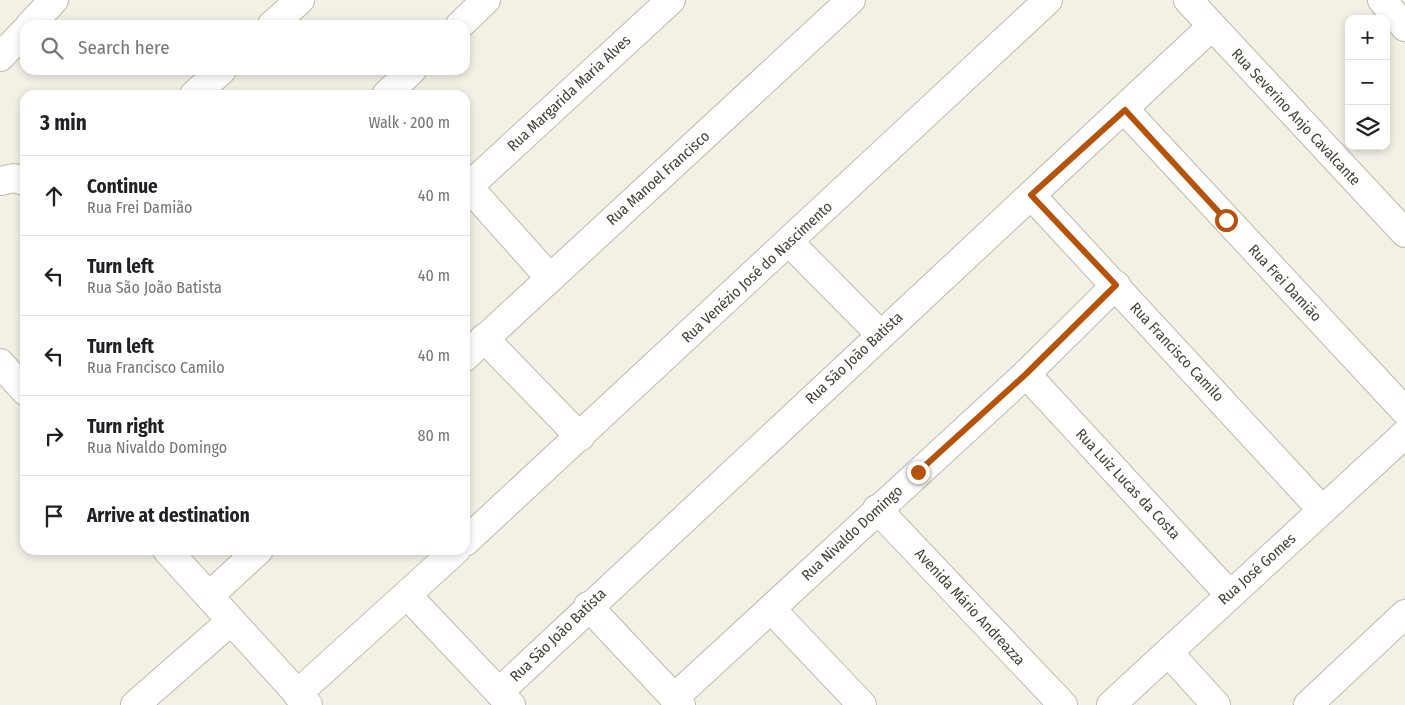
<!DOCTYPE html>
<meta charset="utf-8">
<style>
body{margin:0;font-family:"Fira Sans Condensed",sans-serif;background:#f6f6f6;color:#202124}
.controls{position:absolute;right:15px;top:15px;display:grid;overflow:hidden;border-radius:10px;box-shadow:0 2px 8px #0003}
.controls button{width:45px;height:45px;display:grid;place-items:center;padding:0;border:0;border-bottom:1px solid #e0e0e0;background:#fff;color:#202124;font:25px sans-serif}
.stop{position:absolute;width:15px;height:15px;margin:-11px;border:4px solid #b45309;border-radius:50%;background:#fff}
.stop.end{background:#b45309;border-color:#fff;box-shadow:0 1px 5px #0008}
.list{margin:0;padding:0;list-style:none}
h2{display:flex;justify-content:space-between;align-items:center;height:65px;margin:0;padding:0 20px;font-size:21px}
h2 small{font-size:16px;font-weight:400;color:#757577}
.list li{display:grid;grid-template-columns:32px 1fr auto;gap:15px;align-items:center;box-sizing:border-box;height:80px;padding:0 20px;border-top:1px solid #e0e0e0}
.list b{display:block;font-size:19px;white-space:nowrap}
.list p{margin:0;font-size:16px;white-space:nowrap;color:#757577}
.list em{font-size:16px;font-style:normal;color:#757577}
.icon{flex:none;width:28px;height:28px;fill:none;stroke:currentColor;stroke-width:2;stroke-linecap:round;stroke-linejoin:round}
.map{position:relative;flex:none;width:1405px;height:705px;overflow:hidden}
.search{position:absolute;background:#fff;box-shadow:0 2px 8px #0003;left:20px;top:20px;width:450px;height:55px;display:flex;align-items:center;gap:12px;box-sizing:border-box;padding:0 18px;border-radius:15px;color:#757577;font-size:19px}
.panel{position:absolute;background:#fff;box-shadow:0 2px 8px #0003;left:20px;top:90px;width:450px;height:465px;border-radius:15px}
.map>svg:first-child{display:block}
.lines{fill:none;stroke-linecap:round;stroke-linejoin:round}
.minor-casing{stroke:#beb9a8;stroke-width:30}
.tertiary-casing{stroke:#beb9a8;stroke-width:30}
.minor{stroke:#fff;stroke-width:28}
.tertiary{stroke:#fff;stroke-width:28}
.route{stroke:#b45309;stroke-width:6}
.labels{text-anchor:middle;stroke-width:5;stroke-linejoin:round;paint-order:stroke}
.street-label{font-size:15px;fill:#454035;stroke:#fff}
</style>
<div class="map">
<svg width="1405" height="705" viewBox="0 0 1405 705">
<rect width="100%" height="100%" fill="#f3f0e6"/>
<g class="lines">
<g class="minor-casing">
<g id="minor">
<polyline points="1188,0 1405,233"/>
<polyline points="1382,0 1405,27"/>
<polyline points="30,25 54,0"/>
<polyline points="272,25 300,0"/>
<polyline points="460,25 486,0"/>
<polyline points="0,57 25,31"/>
<polyline points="194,95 222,70"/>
<polyline points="386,95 412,70"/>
<polyline points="1125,110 1405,411"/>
<polyline points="0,181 14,178 25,181"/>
<polyline points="465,183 549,277"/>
<polyline points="468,187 671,0"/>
<polyline points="1031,195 1322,510"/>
<polyline points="789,242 880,334"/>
<polyline points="484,338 580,437"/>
<polyline points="465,357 851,0"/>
<polyline points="1026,374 1229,594"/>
<polyline points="877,509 1063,705"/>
<polyline points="465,542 1048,0"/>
<polyline points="407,595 511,705"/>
<polyline points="209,596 259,550"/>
<polyline points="588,606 681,705"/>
<polyline points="771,609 862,705"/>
<polyline points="1169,653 1216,705"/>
<polyline points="499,692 1211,27"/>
<polyline points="297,694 456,550"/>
<polyline points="674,698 1026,374 1116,285"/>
<polyline points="135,705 231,621"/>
<polyline points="1111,705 1405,434"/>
<polyline points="1308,705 1405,614"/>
</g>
</g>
<g class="tertiary-casing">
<g id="tertiary">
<polyline points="0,363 25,391"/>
<polyline points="167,550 308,705"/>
</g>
</g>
<use href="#minor" class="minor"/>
<use href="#tertiary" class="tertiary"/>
</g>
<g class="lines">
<polyline class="route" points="918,472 1026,374 1116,285 1031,195 1125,110 1226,220"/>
</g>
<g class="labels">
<g class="street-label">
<text transform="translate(569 93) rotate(-43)" y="5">Rua Margarida Maria Alves</text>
<text transform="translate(1296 117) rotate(47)" y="5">Rua Severino Anjo Cavalcante</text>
<text transform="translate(658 178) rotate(-42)" y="5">Rua Manoel Francisco</text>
<text transform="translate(757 272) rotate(-43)" y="5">Rua Venézio José do Nascimento</text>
<text transform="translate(1285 283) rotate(47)" y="5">Rua Frei Damião</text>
<text transform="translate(1177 352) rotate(47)" y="5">Rua Francisco Camilo</text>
<text transform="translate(854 358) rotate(-43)" y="5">Rua São João Batista</text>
<text transform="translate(1128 484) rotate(47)" y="5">Rua Luiz Lucas da Costa</text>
<text transform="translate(852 533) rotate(-43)" y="5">Rua Nivaldo Domingo</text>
<text transform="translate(1257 569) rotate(-42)" y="5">Rua José Gomes</text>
<text transform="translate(970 607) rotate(47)" y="5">Avenida Mário Andreazza</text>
<text transform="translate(558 635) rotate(-44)" y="5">Rua São João Batista</text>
</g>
</g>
</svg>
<div class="controls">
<button>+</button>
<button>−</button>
<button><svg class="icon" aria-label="layers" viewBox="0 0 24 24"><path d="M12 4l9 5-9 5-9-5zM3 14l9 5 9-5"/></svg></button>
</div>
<div class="stop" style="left:1226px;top:220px"></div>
<div class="stop end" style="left:918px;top:472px"></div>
<div class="search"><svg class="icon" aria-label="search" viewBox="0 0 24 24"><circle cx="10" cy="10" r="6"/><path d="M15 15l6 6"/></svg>Search here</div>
<section class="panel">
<h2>3 min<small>Walk · 200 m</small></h2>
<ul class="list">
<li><svg class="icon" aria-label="ahead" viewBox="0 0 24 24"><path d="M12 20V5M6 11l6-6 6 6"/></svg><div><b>Continue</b><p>Rua Frei Damião</p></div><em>40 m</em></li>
<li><svg class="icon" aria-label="left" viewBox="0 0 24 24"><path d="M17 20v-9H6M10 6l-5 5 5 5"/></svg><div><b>Turn left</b><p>Rua São João Batista</p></div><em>40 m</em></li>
<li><svg class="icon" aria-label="left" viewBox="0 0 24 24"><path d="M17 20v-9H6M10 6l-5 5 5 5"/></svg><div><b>Turn left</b><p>Rua Francisco Camilo</p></div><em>40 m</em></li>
<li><svg class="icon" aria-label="right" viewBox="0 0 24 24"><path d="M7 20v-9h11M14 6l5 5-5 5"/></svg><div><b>Turn right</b><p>Rua Nivaldo Domingo</p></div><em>80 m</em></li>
<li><svg class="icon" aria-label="arrive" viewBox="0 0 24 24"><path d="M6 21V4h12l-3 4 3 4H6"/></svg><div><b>Arrive at destination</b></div></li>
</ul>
</section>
</div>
